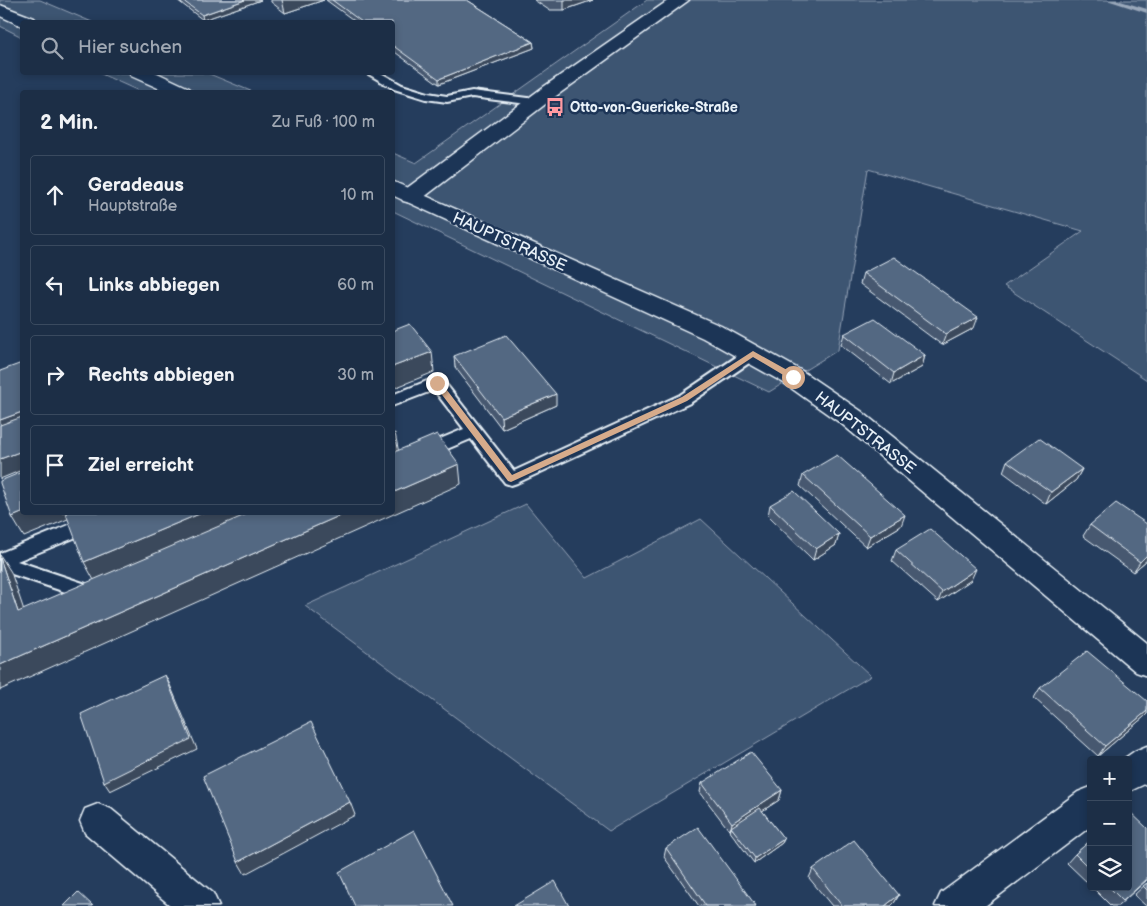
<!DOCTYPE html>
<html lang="de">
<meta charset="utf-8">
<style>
body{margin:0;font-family:"Balsamiq Sans",sans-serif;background:#293a51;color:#f1f3f6}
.controls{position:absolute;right:15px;bottom:15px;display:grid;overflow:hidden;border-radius:5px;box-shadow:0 2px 8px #0003}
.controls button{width:45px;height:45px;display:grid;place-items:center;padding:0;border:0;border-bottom:1px solid #3a4a5f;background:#1c2e46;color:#f1f3f6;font:25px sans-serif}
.stop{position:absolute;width:15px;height:15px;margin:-11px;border:4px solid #d6ab8b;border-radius:50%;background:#fff}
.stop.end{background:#d6ab8b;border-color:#fff;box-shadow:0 1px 5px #0008}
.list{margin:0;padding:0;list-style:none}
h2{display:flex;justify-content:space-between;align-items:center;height:65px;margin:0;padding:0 20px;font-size:21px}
h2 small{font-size:16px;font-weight:400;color:#a0a8b3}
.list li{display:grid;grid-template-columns:32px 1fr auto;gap:15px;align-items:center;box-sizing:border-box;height:80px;margin:0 10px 10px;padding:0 10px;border:1px solid #3a4a5f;border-radius:5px}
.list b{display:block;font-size:19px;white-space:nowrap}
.list p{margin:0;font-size:16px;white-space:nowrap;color:#a0a8b3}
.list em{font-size:16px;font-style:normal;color:#a0a8b3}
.icon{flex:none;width:28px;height:28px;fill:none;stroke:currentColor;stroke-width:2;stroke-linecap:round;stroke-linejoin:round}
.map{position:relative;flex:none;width:1147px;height:906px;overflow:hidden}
.search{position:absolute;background:#1c2e46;box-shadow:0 2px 8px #0003;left:20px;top:20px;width:375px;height:55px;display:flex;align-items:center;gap:12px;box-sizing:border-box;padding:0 18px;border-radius:5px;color:#a0a8b3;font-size:19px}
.panel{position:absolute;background:#1c2e46;box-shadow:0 2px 8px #0003;left:20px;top:90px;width:375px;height:425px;border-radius:5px}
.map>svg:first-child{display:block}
.green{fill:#3e5472;stroke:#93a2b5}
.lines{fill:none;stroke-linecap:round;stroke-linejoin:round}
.stream{fill:#99a8ba;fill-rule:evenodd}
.service-casing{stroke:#e8f1f8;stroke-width:4}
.minor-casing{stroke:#e8f1f8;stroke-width:3}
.secondary-casing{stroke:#e8f1f8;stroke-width:3}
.service{fill:#1d3557;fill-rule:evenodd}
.minor{fill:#1d3557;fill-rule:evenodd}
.secondary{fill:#1d3557;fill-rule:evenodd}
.wall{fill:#475970;stroke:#e8f1f8}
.shaded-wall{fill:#3a485b;stroke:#e8f1f8}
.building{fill:#536782;stroke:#e8f1f8}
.route{fill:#d6ab8b}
.labels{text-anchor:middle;stroke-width:5;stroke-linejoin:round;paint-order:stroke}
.far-poi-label{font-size:14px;font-weight:bold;fill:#e8f1f8;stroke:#1d3557;text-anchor:start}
.street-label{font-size:16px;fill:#e8f1f8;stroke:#1d3557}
</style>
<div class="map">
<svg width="1147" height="906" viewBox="0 0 1147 906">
<rect width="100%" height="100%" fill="#253d5d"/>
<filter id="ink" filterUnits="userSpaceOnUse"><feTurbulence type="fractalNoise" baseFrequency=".02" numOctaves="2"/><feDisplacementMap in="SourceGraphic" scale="10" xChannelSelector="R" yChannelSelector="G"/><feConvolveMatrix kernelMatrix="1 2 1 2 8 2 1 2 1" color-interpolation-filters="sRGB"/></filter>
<g filter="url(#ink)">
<g class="green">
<polygon points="0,0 40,0 92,22 22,22 22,37 0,26"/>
<polygon points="647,0 1147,0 1147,380 1004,286 1083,231 868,169 838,350 769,392 393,211 393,153 416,163"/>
<polygon points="99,73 207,73 253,92 141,92"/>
<polygon points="526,504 587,578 701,519 871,676 609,831 305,606"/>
</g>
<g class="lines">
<polygon class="stream" points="1107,0 1117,0 1147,9 1147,13"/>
<g class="service-casing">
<g id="service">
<polygon points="365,72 379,72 402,85 428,93 447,96 472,91 535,99 541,102 535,105 472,97 447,102 426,99 394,89"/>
<polygon points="753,348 758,349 760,353 758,357 690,403 517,483 511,485 505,483 471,439 392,472 392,459 464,429 434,390 392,406 392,395 432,379 437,378 442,379 514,471 680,395 748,349"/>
<polygon points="101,512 128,512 126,517 17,561 101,589 104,594 101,599 95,602 0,570 0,553"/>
</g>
</g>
<g class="minor-casing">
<g id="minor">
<polygon points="669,0 689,0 556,96 419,201 411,203 403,201 400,196 403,191 542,88"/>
<polygon points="1147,746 1147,783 1128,792 1128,760 1122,760 1135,751"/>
<polygon points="1091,787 1091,826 985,906 935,906 941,893 1078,792"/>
<polygon points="98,804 111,809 213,893 219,906 171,906 85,833 80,821 85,809"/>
</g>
</g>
<g class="secondary-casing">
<g id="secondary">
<polygon points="0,5 34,18 37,22 22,22 22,26 0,16"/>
<polygon points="129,72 155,72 189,88 192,92 167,92 131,76"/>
<polygon points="392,181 721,326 802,371 861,411 1147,643 1147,676 1136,672 843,425 784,383 703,338 392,195"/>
</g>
</g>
<use href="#service" class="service"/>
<use href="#minor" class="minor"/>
<use href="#secondary" class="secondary"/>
</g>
<g class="wall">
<polygon points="177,0 261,0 203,20"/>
<polygon points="271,0 324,0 285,13 271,2"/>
<polygon points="326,0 467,0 533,42 534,48 439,84 392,50 392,22 356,22"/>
<polygon points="534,0 593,0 564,10 549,10"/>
<polygon points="863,273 974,328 942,345 860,284"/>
<polygon points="844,334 925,355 922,367 891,384 841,345"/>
<polygon points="454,356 556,405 502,429 455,367"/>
<polygon points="1007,461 1082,469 1076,480 1046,504 1003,472"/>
<polygon points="803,475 901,526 866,547 800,486"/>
<polygon points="770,505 839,534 836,545 813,560 768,516"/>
<polygon points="1147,524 1147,560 1133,572 1083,536 1090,525"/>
<polygon points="896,550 971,580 938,602 892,561"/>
<polygon points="1040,688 1147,701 1147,714 1145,716 1098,756 1034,698"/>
<polygon points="702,783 782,790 779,800 762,811 784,839 782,843 754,863 700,792"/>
<polygon points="1091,840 1091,886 1067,863 1075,854"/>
<polygon points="666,848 756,906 699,906 664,857"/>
<polygon points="813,869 899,895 894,903 891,906 832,906 809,878"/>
<polygon points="1147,880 1118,906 1111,906 1092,887 1128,887"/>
<polygon points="1147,883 1147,906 1146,906 1134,895"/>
</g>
<g class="shaded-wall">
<polygon points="245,0 261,0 203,20 202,15"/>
<polygon points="282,0 324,0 285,13"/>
<polygon points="564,0 593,0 564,10"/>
<polygon points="533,42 534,48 439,84 439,79"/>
<polygon points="978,317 974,328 942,345 946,334"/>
<polygon points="432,352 434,372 392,389 392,367"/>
<polygon points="925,355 922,367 891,384 894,373"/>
<polygon points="556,394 556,405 502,429 501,417"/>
<polygon points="22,412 22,437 0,445 0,420"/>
<polygon points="395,433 399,453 392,456 392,434"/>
<polygon points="22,451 22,470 0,479 0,459"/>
<polygon points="459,464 461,484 0,690 0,665 348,512 392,512 392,493"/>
<polygon points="1082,469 1076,480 1046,504 1051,492"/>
<polygon points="24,512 85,512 24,537 12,517"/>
<polygon points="204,512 259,512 95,582 84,562"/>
<polygon points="905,515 901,526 866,547 870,536"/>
<polygon points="839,534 836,545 813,560 816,549"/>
<polygon points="0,555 11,572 31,631 18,612 0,558"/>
<polygon points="1147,555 1147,560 1133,572 1140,562"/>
<polygon points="976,569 971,580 938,602 942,592"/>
<polygon points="165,675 170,685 197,749 110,791 104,782"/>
<polygon points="1147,711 1147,714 1145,716 1098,756 1105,746"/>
<polygon points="782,790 779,800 733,830 731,827 730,832 732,823"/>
<polygon points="350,802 355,815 245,874 238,862"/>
<polygon points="784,839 782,843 754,863 755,858"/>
<polygon points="899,895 894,903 891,906 885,906"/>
</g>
<g class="building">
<polygon points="182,0 245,0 202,15"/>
<polygon points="332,0 467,0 533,42 439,79 392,45 392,22 362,22"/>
<polygon points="894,257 978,317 946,334 863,273"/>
<polygon points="875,318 925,355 894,373 844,334"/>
<polygon points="410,324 432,352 392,367 392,331"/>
<polygon points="506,335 556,394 501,417 454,356"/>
<polygon points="22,363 22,412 0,420 0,371"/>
<polygon points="22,417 22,451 0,459 0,425"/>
<polygon points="437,434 459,464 392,493 392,453"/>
<polygon points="1039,438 1082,469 1051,492 1007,461"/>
<polygon points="837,455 905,515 870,536 803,475"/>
<polygon points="22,472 22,512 24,512 12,517 0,483 0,481"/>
<polygon points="794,491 839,534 816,549 770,505"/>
<polygon points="1116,503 1147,524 1147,555 1140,562 1090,525"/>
<polygon points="69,512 204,512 84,562 66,514"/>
<polygon points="252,512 348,512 0,665 0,558 18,612"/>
<polygon points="930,529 976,569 942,592 896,550"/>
<polygon points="1087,651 1147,701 1147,711 1105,746 1040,688"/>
<polygon points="165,675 191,739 104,782 81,714"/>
<polygon points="311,722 350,802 238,862 203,776"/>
<polygon points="751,752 782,790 732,823 702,783"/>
<polygon points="760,808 784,839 755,858 731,827"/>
<polygon points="1128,810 1147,828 1147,879 1123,901 1109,887 1128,887"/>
<polygon points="698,827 756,906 706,906 666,848"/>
<polygon points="414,830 453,906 355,906 339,872"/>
<polygon points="854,840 899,895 885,906 842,906 813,869"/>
<polygon points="1091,840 1091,870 1075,854"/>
<polygon points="555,881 569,906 514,906"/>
<polygon points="1147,883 1147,890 1143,886"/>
<polygon points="78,892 93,906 64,906"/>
</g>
</g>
<polygon class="route" points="753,351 796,375 796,379 790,379 753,357 687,401 511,482 508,481 433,383 437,380 440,381 512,475 682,397"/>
<defs>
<g id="bus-bare" transform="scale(1.5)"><path d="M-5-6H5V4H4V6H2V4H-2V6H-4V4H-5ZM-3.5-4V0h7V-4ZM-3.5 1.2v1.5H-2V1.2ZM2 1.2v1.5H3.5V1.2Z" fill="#ff9aa2" stroke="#1d3557" stroke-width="2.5" paint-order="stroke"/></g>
</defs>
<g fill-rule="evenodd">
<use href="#bus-bare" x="555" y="107"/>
</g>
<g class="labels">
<g class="far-poi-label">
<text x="570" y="112">Otto-von-Guericke-Straße</text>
</g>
<g class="street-label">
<text transform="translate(510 241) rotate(24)" y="6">HAUPTSTRASSE</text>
<text transform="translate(866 432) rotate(38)" y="6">HAUPTSTRASSE</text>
</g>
</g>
</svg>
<div class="controls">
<button>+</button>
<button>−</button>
<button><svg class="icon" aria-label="layers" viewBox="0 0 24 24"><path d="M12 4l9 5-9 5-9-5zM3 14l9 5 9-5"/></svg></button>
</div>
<div class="stop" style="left:793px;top:377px"></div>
<div class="stop end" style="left:437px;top:383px"></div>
<div class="search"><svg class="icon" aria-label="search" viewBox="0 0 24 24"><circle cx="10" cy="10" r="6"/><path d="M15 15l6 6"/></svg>Hier suchen</div>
<section class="panel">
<h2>2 Min.<small>Zu Fuß · 100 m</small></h2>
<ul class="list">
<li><svg class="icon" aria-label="ahead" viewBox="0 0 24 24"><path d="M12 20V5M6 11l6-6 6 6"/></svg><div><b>Geradeaus</b><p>Hauptstraße</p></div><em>10 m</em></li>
<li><svg class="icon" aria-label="left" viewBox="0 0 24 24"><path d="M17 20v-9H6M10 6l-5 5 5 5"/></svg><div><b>Links abbiegen</b></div><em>60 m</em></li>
<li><svg class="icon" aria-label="right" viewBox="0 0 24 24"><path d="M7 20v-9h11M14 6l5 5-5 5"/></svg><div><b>Rechts abbiegen</b></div><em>30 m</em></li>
<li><svg class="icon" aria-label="arrive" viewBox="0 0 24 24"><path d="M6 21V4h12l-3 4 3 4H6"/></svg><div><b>Ziel erreicht</b></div></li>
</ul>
</section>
</div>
